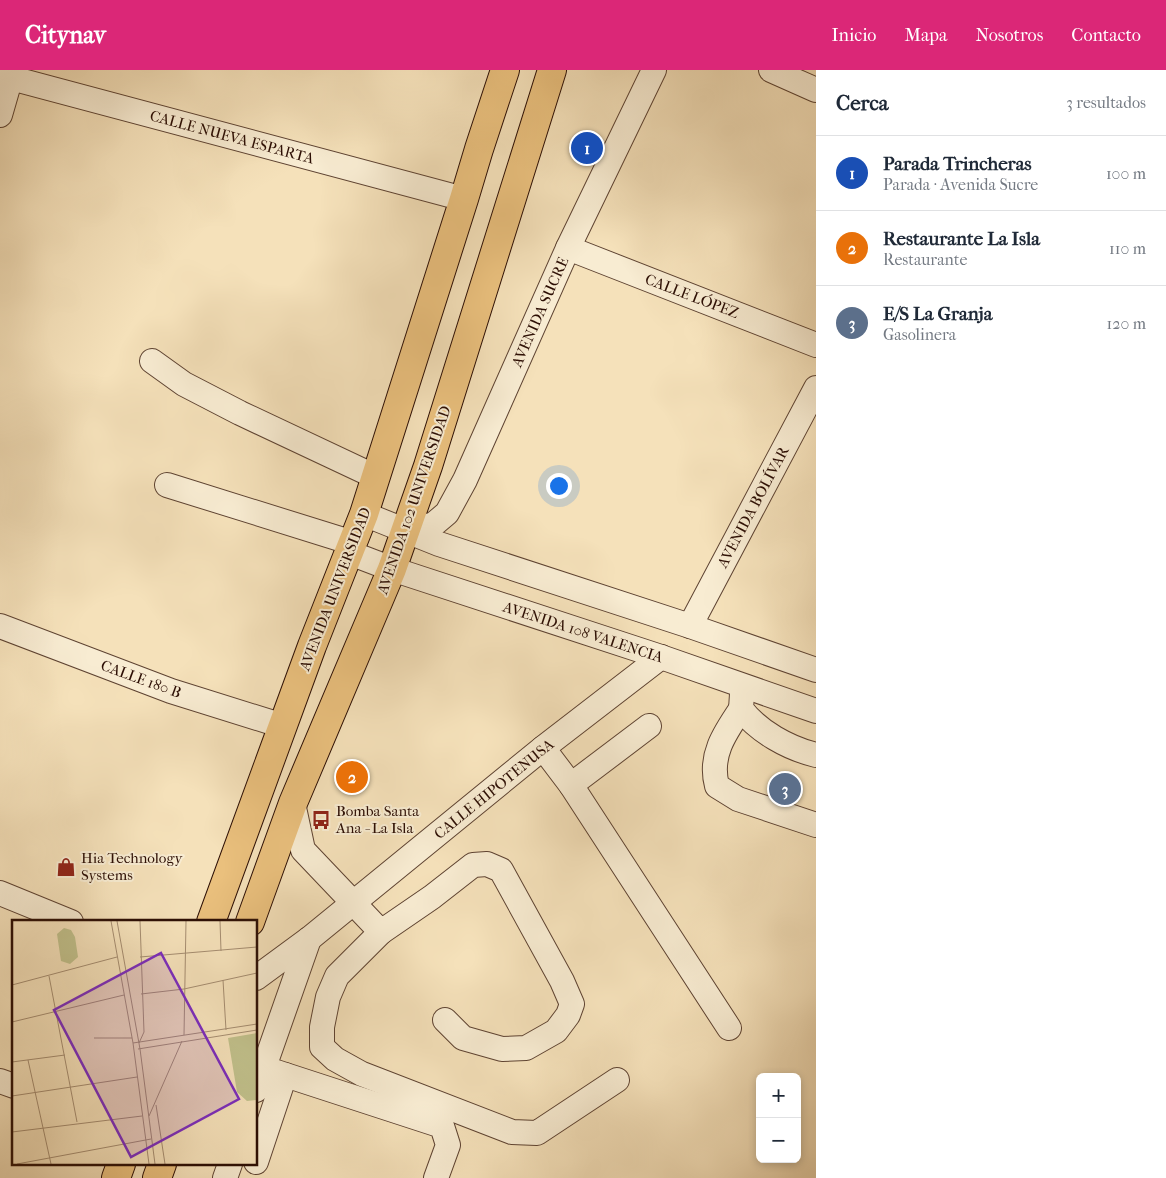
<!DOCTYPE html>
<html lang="es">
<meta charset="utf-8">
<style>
body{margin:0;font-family:"IM FELL French Canon",serif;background:#f6f6f7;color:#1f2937}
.controls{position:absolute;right:15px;bottom:15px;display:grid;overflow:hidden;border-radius:8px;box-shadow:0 2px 8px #0003}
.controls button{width:45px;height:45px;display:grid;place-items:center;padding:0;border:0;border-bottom:1px solid #e0e1e3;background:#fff;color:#1f2937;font:25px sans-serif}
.you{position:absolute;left:558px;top:415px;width:18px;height:18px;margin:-12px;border:4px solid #fff;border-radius:50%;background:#1a73e8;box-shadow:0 0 0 8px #1a73e833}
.badge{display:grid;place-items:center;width:32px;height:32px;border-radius:50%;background:#db2777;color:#fff;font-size:16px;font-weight:700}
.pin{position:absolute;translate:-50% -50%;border:2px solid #fff;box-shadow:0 1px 5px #0006}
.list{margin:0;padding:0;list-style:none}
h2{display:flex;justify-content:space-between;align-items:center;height:65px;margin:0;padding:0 20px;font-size:21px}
h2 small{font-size:16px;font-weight:400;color:#747a83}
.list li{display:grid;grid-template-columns:32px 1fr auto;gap:15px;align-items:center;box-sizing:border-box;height:75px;padding:0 20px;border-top:1px solid #e0e1e3}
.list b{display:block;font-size:19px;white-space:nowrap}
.list p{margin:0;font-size:16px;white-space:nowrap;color:#747a83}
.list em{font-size:16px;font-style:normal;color:#747a83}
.map{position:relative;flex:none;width:816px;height:1108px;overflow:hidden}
header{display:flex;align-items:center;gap:30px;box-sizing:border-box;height:70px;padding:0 25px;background:#db2777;color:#fff}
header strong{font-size:24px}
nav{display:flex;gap:28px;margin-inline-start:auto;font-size:18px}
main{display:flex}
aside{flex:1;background:#fff}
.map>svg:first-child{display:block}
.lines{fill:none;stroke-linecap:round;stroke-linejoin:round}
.minor-casing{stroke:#5e4332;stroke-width:26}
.major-casing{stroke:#2c0e04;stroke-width:30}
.minor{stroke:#f8ecd2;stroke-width:24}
.major{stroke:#eac07d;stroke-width:28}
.labels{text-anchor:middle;stroke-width:4;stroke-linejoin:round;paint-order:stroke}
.street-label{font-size:15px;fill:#2c0e04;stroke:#f8ecd2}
.poi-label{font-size:15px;fill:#2c0e04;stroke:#f8ecd2;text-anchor:start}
.inset-road{fill:none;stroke:#a58d71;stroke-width:1}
.view{fill:#7b2cbf;fill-opacity:0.15;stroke:#7b2cbf;stroke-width:2.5}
.inset-edge{fill:none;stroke:#2c0e04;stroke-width:2.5}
</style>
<header>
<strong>Citynav</strong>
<nav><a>Inicio</a><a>Mapa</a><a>Nosotros</a><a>Contacto</a></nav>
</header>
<main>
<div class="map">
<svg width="816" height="1108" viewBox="0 0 816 1108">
<rect width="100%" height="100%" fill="#f5e1ba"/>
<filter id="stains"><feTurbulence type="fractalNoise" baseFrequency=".004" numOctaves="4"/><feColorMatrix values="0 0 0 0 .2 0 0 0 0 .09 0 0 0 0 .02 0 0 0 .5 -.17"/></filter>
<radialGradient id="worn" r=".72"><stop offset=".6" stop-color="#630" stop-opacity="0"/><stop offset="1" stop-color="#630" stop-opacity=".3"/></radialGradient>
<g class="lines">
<g class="minor-casing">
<g id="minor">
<polyline points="771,0 816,20"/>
<polyline points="0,5 464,129"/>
<polyline points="0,45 13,0"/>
<polyline points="568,178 816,275"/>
<polyline points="152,291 184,314 240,343 376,407"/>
<polyline points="167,415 353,473"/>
<polyline points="364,444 439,474 690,556 816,600"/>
<polyline points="405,462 434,454 447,443 465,410 568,178 654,0"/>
<polyline points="350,483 392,499 661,587 816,641"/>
<polyline points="0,556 171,621 283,656"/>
<polyline points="690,556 816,318"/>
<path d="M742,624L741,639C759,662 788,678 816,685"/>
<path d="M741,639C724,664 709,686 717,716L738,729L816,755"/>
<polyline points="543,678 571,715 729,958"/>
<polyline points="571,715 649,656"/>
<polyline points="293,733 303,780 381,862 432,827 473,795 487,794 501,800 562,911 572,934 568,945 556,961 526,978 502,979 463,968 445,950"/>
<polyline points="0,823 71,852"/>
<polyline points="381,862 337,906 328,927 322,957 322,977 335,989 362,1004 512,1062 537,1063 617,1010"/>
<polyline points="256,908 309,869 543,678 661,587"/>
<polyline points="264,998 442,1056 448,1075 436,1108"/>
<polyline points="0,1011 14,1016"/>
<polyline points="256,1020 309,869"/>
<polyline points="256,1092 285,1005"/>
<polyline points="225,1108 230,1094"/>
</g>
</g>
<g class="major-casing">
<g id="major">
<polyline points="211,852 312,576 364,444 464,129 479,79 505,0"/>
<polyline points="250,852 293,733 392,499 428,396 552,0"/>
<polyline points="116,1108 121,1094"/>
<polyline points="157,1108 162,1094"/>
</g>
</g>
<use href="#minor" class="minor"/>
<use href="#major" class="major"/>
</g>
<defs>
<g id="bus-bare" transform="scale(1.5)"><path d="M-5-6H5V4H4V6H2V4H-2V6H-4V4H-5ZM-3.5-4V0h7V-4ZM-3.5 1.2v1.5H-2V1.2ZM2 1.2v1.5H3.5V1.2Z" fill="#8f2418" stroke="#f8ecd2" stroke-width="2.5" paint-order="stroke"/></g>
<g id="shop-bare" transform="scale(1.5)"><path d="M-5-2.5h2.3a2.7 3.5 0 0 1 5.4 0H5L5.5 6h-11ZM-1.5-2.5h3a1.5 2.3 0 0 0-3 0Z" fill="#8f2418" stroke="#f8ecd2" stroke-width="2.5" paint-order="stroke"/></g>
</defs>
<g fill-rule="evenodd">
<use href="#bus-bare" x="321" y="750"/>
<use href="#shop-bare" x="66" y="797"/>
</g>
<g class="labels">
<g class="street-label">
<text transform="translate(232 67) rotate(15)" y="5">CALLE NUEVA ESPARTA</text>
<text transform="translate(692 226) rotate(21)" y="5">CALLE LÓPEZ</text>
<text transform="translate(540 242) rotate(-66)" y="5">AVENIDA SUCRE</text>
<text transform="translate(414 430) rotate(-71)" y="5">AVENIDA 102 UNIVERSIDAD</text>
<text transform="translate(753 437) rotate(-62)" y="5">AVENIDA BOLÍVAR</text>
<text transform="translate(335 519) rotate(-69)" y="5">AVENIDA UNIVERSIDAD</text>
<text transform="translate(583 562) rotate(18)" y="5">AVENIDA 108 VALENCIA</text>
<text transform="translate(141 609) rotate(20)" y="5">CALLE 180 B</text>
<text transform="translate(494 719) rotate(-39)" y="5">CALLE HIPOTENUSA</text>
</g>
<g class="poi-label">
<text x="336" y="746">Bomba Santa<tspan x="336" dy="17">Ana - La Isla</tspan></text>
<text x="81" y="793">Hia Technology<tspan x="81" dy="17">Systems</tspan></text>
</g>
</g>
<g transform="translate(12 850)">
<rect width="245" height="245" fill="#f5e1ba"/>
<path d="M52,8L59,10L63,17L66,37L58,44L49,41L45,14ZM245,113V180L235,181L225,172L216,118Z" fill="#c1c18c"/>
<path class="inset-road" d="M99,1L121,123L137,244M105,1L128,129L143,244M208,1L209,31M128,37L245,27M37,56L65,202M211,60L214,110M0,65L105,37M129,74L172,69L245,53M0,102L112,75M172,115L174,1M82,118H120M121,123L245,104M127,123L132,112L128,1M126,129L245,110M16,140L39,244M0,142L53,135M0,176L125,157M144,185L153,244M137,196L170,121M0,212L130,196M5,244L139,219"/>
<path class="view" d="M149,33L227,179L119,237L42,90Z"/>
<rect width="245" height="245" class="inset-edge"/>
</g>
<rect width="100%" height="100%" filter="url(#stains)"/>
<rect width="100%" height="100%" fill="url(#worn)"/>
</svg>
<div class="controls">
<button>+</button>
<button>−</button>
</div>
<div class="you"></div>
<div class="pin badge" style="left:587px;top:78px;background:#1a4fb4">1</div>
<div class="pin badge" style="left:352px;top:707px;background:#e8710a">2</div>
<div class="pin badge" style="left:785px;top:719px;background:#5c6f8a">3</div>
</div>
<aside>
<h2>Cerca<small>3 resultados</small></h2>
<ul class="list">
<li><span class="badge" style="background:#1a4fb4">1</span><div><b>Parada Trincheras</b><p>Parada · Avenida Sucre</p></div><em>100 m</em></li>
<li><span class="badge" style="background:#e8710a">2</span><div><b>Restaurante La Isla</b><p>Restaurante</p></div><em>110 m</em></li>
<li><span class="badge" style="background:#5c6f8a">3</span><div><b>E/S La Granja</b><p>Gasolinera</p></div><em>120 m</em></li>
</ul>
</aside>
</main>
